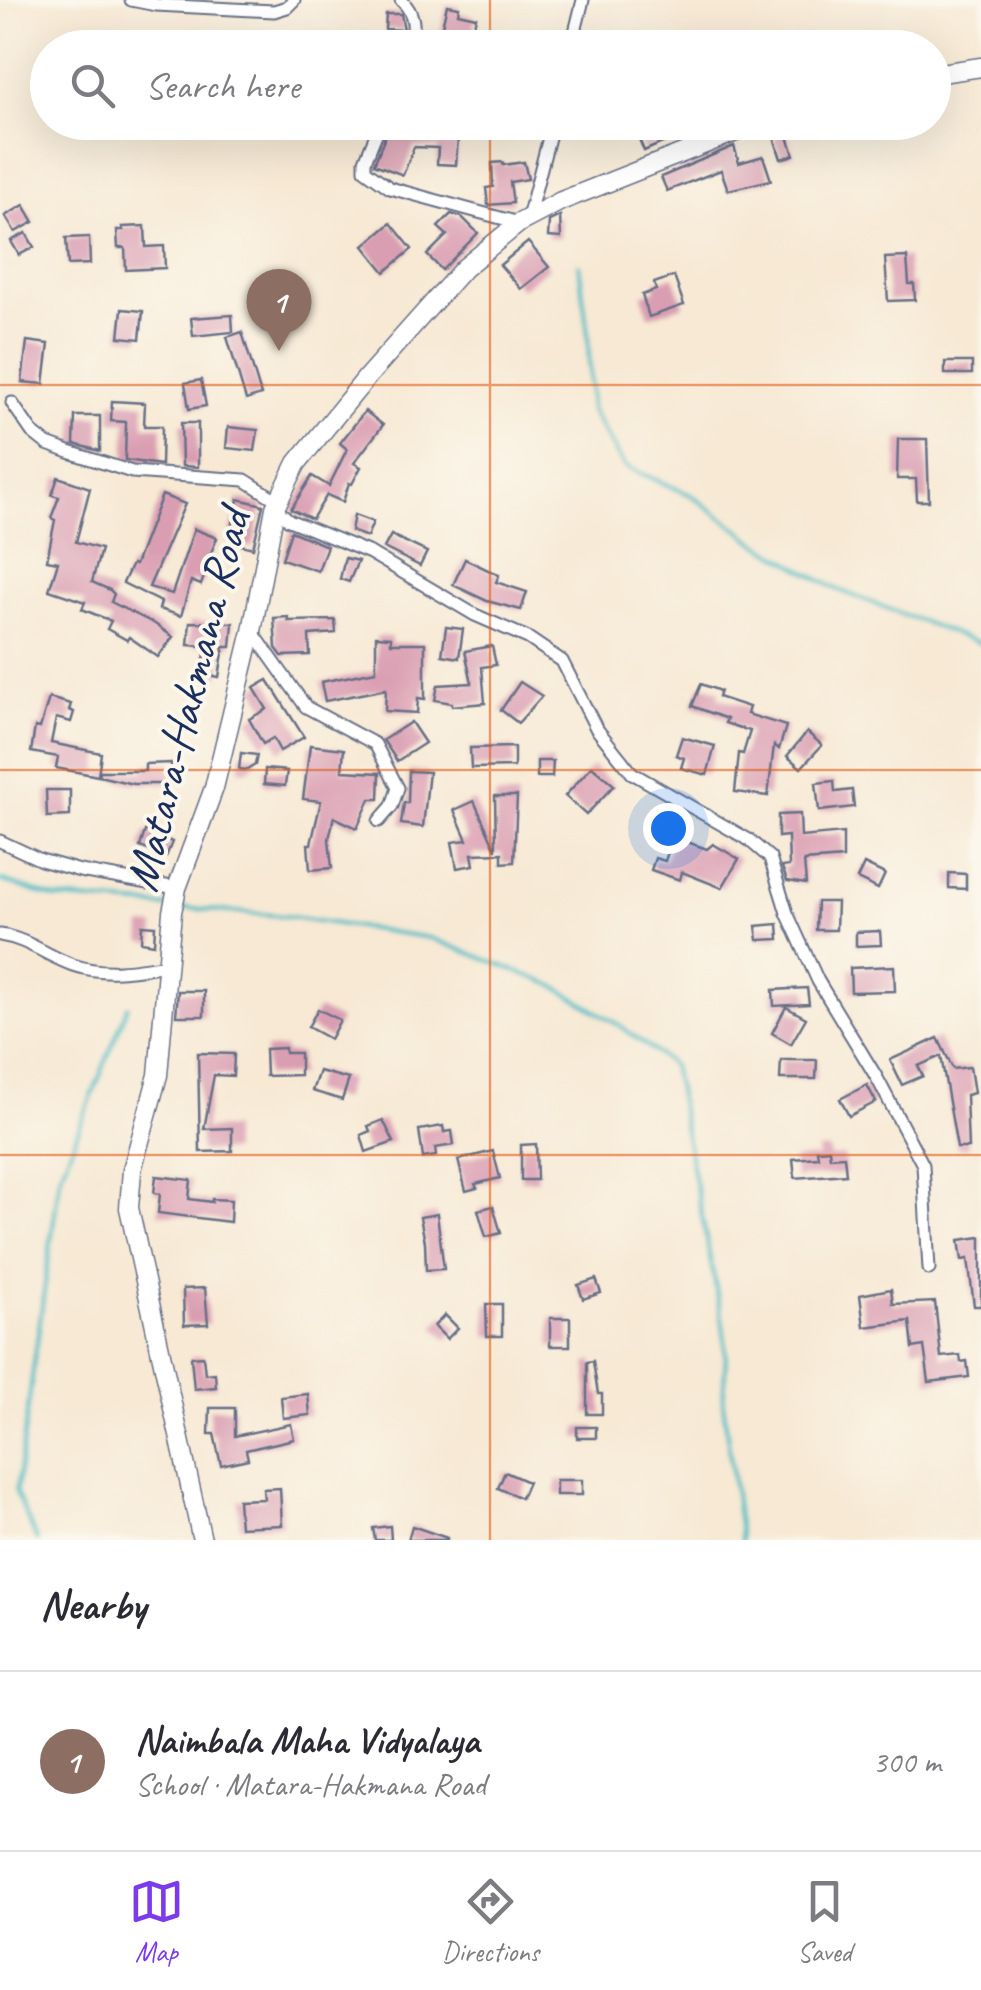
<!DOCTYPE html>
<meta charset="utf-8">
<style>
body{margin:0;font-family:Caveat,sans-serif;background:#f7f7f7;color:#2b2b33}
.you{position:absolute;left:668px;top:828px;width:35px;height:35px;margin:-25px;border:8px solid #fff;border-radius:50%;background:#1a73e8;box-shadow:0 0 0 15px #1a73e833}
.badge{display:grid;place-items:center;width:65px;height:65px;border-radius:50%;background:#7c3aed;color:#fff;font-size:32px;font-weight:700}
.pin{position:absolute;translate:-50% -82px;filter:drop-shadow(0 2px 5px #0008)}
.pin::after{content:'';position:absolute;top:52px;width:35px;height:30px;background:inherit;clip-path:polygon(0 0,100% 0,50% 100%)}
.list{margin:0;padding:0;list-style:none}
h2{display:flex;justify-content:space-between;align-items:center;height:130px;margin:0;padding:0 40px;font-size:42px}
h2 small{font-size:32px;font-weight:400;color:#7c7c81}
.list li{display:grid;grid-template-columns:65px 1fr auto;gap:30px;align-items:center;box-sizing:border-box;height:180px;padding:0 40px;border-top:2px solid #e1e1e2}
.list b{display:block;font-size:38px;white-space:nowrap}
.list p{margin:0;font-size:32px;white-space:nowrap;color:#7c7c81}
.list em{font-size:32px;font-style:normal;color:#7c7c81}
.icon{flex:none;width:55px;height:55px;fill:none;stroke:currentColor;stroke-width:2;stroke-linecap:round;stroke-linejoin:round}
.map{position:relative;flex:none;width:981px;height:1540px;overflow:hidden}
.search{position:absolute;background:#fff;box-shadow:0 10px 40px #0002;left:30px;right:30px;top:30px;height:110px;display:flex;align-items:center;gap:25px;box-sizing:border-box;padding:0 35px;border-radius:55px;color:#7c7c81;font-size:38px}
.sheet{height:310px;background:#fff}
nav{display:flex;justify-content:space-around;align-items:center;box-sizing:border-box;height:140px;border-top:2px solid #e1e1e2;background:#fff;font-size:28px;color:#7c7c81}
nav a{display:grid;justify-items:center;gap:5px}
nav .on{color:#7c3aed}
.map>svg:first-child{display:block}
.lines{fill:none;stroke-linecap:round;stroke-linejoin:round}
.stream{stroke:#4ebcc6;stroke-width:4}
.building{fill:#da9eb2}
.minor-casing{stroke:#687087;stroke-width:15}
.primary-casing{stroke:#687087;stroke-width:21}
.minor{stroke:#fff;stroke-width:11}
.primary{stroke:#fff;stroke-width:18}
.grid{fill:none;stroke:#de5710;stroke-width:2.5;stroke-opacity:0.55}
.labels{text-anchor:middle;stroke-width:8;stroke-linejoin:round;paint-order:stroke}
.street-label{font-size:48px;fill:#1b2f5e;stroke:#fbf7ec}
</style>
<div class="map">
<svg width="981" height="1540" viewBox="0 0 981 1540">
<rect width="100%" height="100%" fill="#fbf7ec"/>
<filter id="ink" filterUnits="userSpaceOnUse"><feTurbulence type="fractalNoise" baseFrequency=".01" numOctaves="2"/><feDisplacementMap in="SourceGraphic" scale="20" xChannelSelector="R" yChannelSelector="G"/><feConvolveMatrix kernelMatrix="1 2 1 2 8 2 1 2 1" color-interpolation-filters="sRGB"/></filter>
<filter id="wash" filterUnits="userSpaceOnUse"><feTurbulence type="fractalNoise" baseFrequency=".0048" numOctaves="4" result="noise"/><feDisplacementMap in="SourceGraphic" scale="40" xChannelSelector="R" yChannelSelector="G"/><feGaussianBlur stdDeviation="2.25" result="paint"/><feColorMatrix in="noise" values="0 0 0 0 0 0 0 0 0 0 0 0 0 0 0 0 0 1.4 0 .05"/><feComposite in="paint" operator="in"/></filter>
<g filter="url(#wash)">
<rect width="100%" height="100%" fill="#f7e9d4"/>
<g class="lines">
<g class="stream">
<polyline points="579,265 588,334 591,410 624,466 691,495 758,544 836,589 981,644"/>
<polyline points="0,880 55,898 167,907"/>
<polyline points="182,908 285,916 430,938 553,985 622,1027 672,1065 723,1324 726,1354 723,1403 741,1540"/>
<polyline points="37,1540 16,1493 60,1176 128,1006"/>
</g>
</g>
<g id="blocks">
<g class="building">
<polygon points="447,5 459,7 458,13 476,17 469,48 422,48 425,32 440,35"/>
<polygon points="386,14 401,14 404,30 385,29"/>
<polygon points="509,33 533,36 531,48 507,48"/>
<polygon points="391,122 422,122 418,136 458,138 456,165 437,164 438,148 414,147 403,175 374,164"/>
<polygon points="639,122 662,122 669,140 644,151 639,139 645,137"/>
<polygon points="787,133 794,155 781,159 774,137"/>
<polygon points="734,146 739,163 763,156 771,180 728,190 721,170 667,191 661,177"/>
<polygon points="503,162 503,165 524,162 528,179 510,182 513,203 488,205 486,188 493,187 492,163"/>
<polygon points="24,205 34,222 15,232 5,216"/>
<polygon points="451,214 462,217 478,233 442,270 427,255 447,235 438,227"/>
<polygon points="560,216 561,238 548,237 549,221"/>
<polygon points="391,223 412,249 385,272 364,246"/>
<polygon points="145,226 146,247 164,246 165,268 126,270 125,248 118,248 117,230 123,230 122,227"/>
<polygon points="26,233 34,247 19,255 11,241"/>
<polygon points="89,237 90,264 68,265 66,238"/>
<polygon points="528,242 549,267 521,289 500,265"/>
<polygon points="907,257 909,284 914,284 915,300 888,301 885,258"/>
<polygon points="674,276 684,305 649,317 642,295 656,290 654,283"/>
<polygon points="122,309 143,311 140,339 119,337"/>
<polygon points="232,315 233,332 193,336 191,318"/>
<polygon points="242,332 261,395 246,400 227,337"/>
<polygon points="27,341 49,344 44,384 22,382"/>
<rect x="945" y="362" width="27" height="12"/>
<polygon points="201,380 206,406 189,409 185,383"/>
<polygon points="112,401 145,403 144,426 162,426 161,465 125,460 126,422 111,421"/>
<polygon points="365,411 383,425 354,463 361,467 352,484 349,483 343,502 327,495 312,519 291,509 312,476 329,486 347,449 340,443"/>
<polygon points="75,416 100,416 100,451 74,444"/>
<polygon points="181,423 198,423 198,467 182,466"/>
<polygon points="228,427 258,430 255,451 226,448"/>
<polygon points="898,439 927,439 929,501 917,501 916,479 897,479"/>
<polygon points="58,477 90,488 76,542 101,549 92,582 110,590 114,594 111,602 155,624 173,637 158,657 129,637 127,640 107,629 111,621 82,609 85,602 49,590 58,562 47,560 55,520 51,518 59,497 52,495"/>
<polygon points="162,495 185,504 149,587 172,594 194,529 217,538 204,570 206,571 201,585 191,581 181,616 159,609 161,602 123,583 132,564 135,565"/>
<polygon points="238,499 263,505 253,548 229,542"/>
<polygon points="354,515 373,522 367,537 351,531"/>
<polygon points="291,531 327,546 318,571 282,559"/>
<polygon points="391,535 427,552 420,566 384,548"/>
<polygon points="345,558 358,561 349,582 340,579"/>
<polygon points="465,559 499,575 496,582 527,592 521,610 487,601 453,585"/>
<polygon points="288,617 288,621 335,620 336,633 309,635 310,655 282,656 276,648 274,618"/>
<polygon points="190,622 233,623 231,647 224,647 219,677 202,674 206,646 188,645"/>
<polygon points="446,627 463,629 459,658 442,655"/>
<polygon points="376,636 391,637 391,643 425,643 425,699 418,698 417,713 385,711 386,689 325,701 321,682 376,671"/>
<polygon points="492,646 496,665 482,667 485,703 452,706 452,703 435,700 438,685 472,683 465,651"/>
<polygon points="268,680 304,737 280,751 273,738 263,744 249,719 267,709 254,688"/>
<polygon points="520,682 542,696 518,723 501,710"/>
<polygon points="701,684 720,691 718,697 749,707 747,714 786,726 779,749 774,745 768,796 735,792 739,753 743,754 750,731 725,723 727,719 692,706"/>
<polygon points="49,698 71,704 69,710 74,712 71,722 56,718 51,743 101,753 98,776 56,768 58,757 31,752 35,727 40,728"/>
<polygon points="411,722 425,743 397,761 383,740"/>
<polygon points="807,732 822,745 801,768 787,756"/>
<polygon points="682,737 715,746 707,775 681,768 684,758 676,755"/>
<polygon points="310,745 344,749 342,771 380,773 379,799 370,799 357,828 334,817 329,839 332,868 310,870 308,844 311,844 321,801 303,799"/>
<polygon points="514,747 514,767 471,768 470,748"/>
<polygon points="241,753 257,755 255,765 247,770 239,769"/>
<polygon points="537,761 553,761 552,777 537,777"/>
<polygon points="171,763 172,784 133,784 99,776 100,771 145,771 145,764"/>
<polygon points="592,766 614,785 586,815 565,796"/>
<polygon points="265,769 287,771 285,786 264,784"/>
<polygon points="409,771 429,772 423,827 401,824 404,803 408,803"/>
<polygon points="834,781 835,792 852,790 854,807 819,811 816,783"/>
<polygon points="46,790 70,790 70,816 47,817"/>
<polygon points="495,796 517,796 514,862 502,863 502,853 472,854 474,865 457,868 452,842 467,840 454,810 474,801 496,850"/>
<polygon points="800,814 801,837 843,833 843,858 804,861 806,884 787,881 782,867 789,866 788,836 778,837 778,815"/>
<polygon points="145,831 172,842 166,857 140,847"/>
<polygon points="673,837 707,849 713,844 739,859 722,888 682,872 680,880 651,870 655,858 665,861"/>
<polygon points="864,864 885,874 878,889 857,879"/>
<polygon points="949,873 966,874 966,889 949,888"/>
<polygon points="817,902 837,902 836,930 816,930"/>
<polygon points="778,924 779,939 758,940 756,926"/>
<polygon points="142,925 155,926 154,944 141,942"/>
<polygon points="880,931 881,945 856,946 856,932"/>
<polygon points="894,966 895,991 851,992 850,968"/>
<polygon points="807,988 809,1004 774,1006 773,990"/>
<polygon points="178,991 204,991 204,1016 176,1016"/>
<polygon points="786,1007 806,1018 791,1044 772,1033"/>
<polygon points="318,1009 340,1020 330,1039 308,1027"/>
<polygon points="938,1038 953,1069 970,1067 974,1093 966,1095 968,1148 957,1148 941,1056 918,1066 923,1076 902,1085 890,1060"/>
<polygon points="285,1048 285,1053 300,1053 300,1075 266,1076 265,1049"/>
<polygon points="198,1053 234,1054 233,1076 214,1075 204,1129 232,1128 232,1151 200,1152"/>
<polygon points="781,1060 817,1060 816,1079 780,1079"/>
<polygon points="319,1071 349,1079 342,1100 312,1091"/>
<polygon points="867,1085 876,1102 849,1116 840,1099"/>
<polygon points="383,1120 394,1142 366,1152 361,1135 370,1131 368,1126"/>
<polygon points="443,1126 444,1132 452,1131 454,1145 435,1148 436,1156 423,1158 419,1130"/>
<polygon points="536,1144 537,1180 521,1180 521,1145"/>
<polygon points="829,1149 830,1157 844,1156 846,1174 795,1178 793,1159 818,1157 817,1150"/>
<polygon points="493,1151 500,1178 475,1184 477,1188 466,1191 458,1160"/>
<polygon points="156,1176 191,1180 189,1199 212,1202 212,1199 231,1200 230,1222 158,1213 160,1194 154,1193"/>
<polygon points="493,1206 501,1233 486,1237 478,1210"/>
<polygon points="437,1214 444,1269 426,1270 425,1242 420,1217"/>
<polygon points="981,1237 981,1306 974,1306 968,1259 962,1260 959,1240"/>
<polygon points="596,1279 601,1293 583,1299 578,1285"/>
<polygon points="205,1288 208,1324 184,1325 183,1289"/>
<polygon points="891,1289 893,1304 935,1302 941,1357 960,1355 961,1362 967,1361 969,1377 929,1382 924,1346 913,1348 910,1321 864,1327 860,1295"/>
<polygon points="486,1304 502,1304 502,1336 487,1336"/>
<polygon points="445,1315 458,1328 447,1339 434,1326"/>
<rect x="550" y="1318" width="20" height="28"/>
<polygon points="203,1356 205,1374 215,1373 216,1387 194,1389 191,1357"/>
<polygon points="593,1361 598,1394 602,1394 602,1414 587,1414 587,1362"/>
<polygon points="308,1394 310,1415 283,1418 281,1397"/>
<polygon points="210,1408 235,1408 235,1436 291,1424 294,1439 246,1450 248,1459 221,1465 214,1434 209,1434"/>
<rect x="577" y="1427" width="19" height="11"/>
<polygon points="505,1472 528,1482 521,1498 498,1488"/>
<rect x="556" y="1480" width="26" height="15"/>
<polygon points="280,1488 282,1525 240,1527 238,1500 264,1499 263,1489"/>
<polygon points="390,1526 391,1540 375,1540 373,1528"/>
<polygon points="412,1526 447,1538 447,1540 408,1540"/>
</g>
</g>
</g>
<g filter="url(#ink)">
<use href="#blocks" fill-opacity="0" stroke="#687087" stroke-width="2.5"/>
<g class="lines">
<g class="minor-casing">
<g id="minor">
<polyline points="131,0 156,5 274,11 287,7 294,0"/>
<path d="M401,0C416,14 414,27 412,48"/>
<polyline points="571,48 583,0"/>
<polyline points="381,122 365,161 365,170 390,188 519,223"/>
<polyline points="528,218 553,122"/>
<polyline points="12,403 32,432 47,444 69,452 132,472 245,480 278,501"/>
<polyline points="275,508 289,520 370,553 475,615 528,638 562,661 596,728 632,773 749,840 770,858 787,913 818,981 877,1078 923,1165 929,1269"/>
<polyline points="252,631 306,707 375,744 398,788 392,806 379,821"/>
<polyline points="0,841 41,860 80,871 177,888"/>
<path d="M0,935C28,939 47,956 73,965C105,976 134,970 167,965"/>
</g>
</g>
<g class="primary-casing">
<g id="primary">
<polyline points="934,74 981,67"/>
<polyline points="202,1540 129,1208 132,1170 158,1075 172,912 177,888 214,788 252,631 275,508 297,463 368,376 464,268 519,223 561,201 761,122"/>
</g>
</g>
<use href="#minor" class="minor"/>
<use href="#primary" class="primary"/>
</g>
</g>
<path class="grid" d="M490,0V48M490,122V1540M0,385H981M0,770H981M0,1155H981"/>
<g class="labels">
<g class="street-label">
<text transform="translate(186 700) rotate(-76)" y="17">Matara-Hakmana Road</text>
</g>
</g>
</svg>
<div class="you"></div>
<div class="pin badge" style="left:279px;top:351px;background:#8d6e63">1</div>
<div class="search"><svg class="icon" aria-label="search" viewBox="0 0 24 24"><circle cx="10" cy="10" r="6"/><path d="M15 15l6 6"/></svg>Search here</div>
</div>
<section class="sheet">
<h2>Nearby<small></small></h2>
<ul class="list">
<li><span class="badge" style="background:#8d6e63">1</span><div><b>Naimbala Maha Vidyalaya</b><p>School · Matara-Hakmana Road</p></div><em>300 m</em></li>
</ul>
</section>
<nav>
<a class="on"><svg class="icon" aria-label="map" viewBox="0 0 24 24"><path d="M3 6l6-2 6 2 6-2v14l-6 2-6-2-6 2zM9 4v14M15 6v14"/></svg>Map</a>
<a><svg class="icon" aria-label="directions" viewBox="0 0 24 24"><path d="M12 3l9 9-9 9-9-9zM9 14v-3h6M13 9l2 2-2 2"/></svg>Directions</a>
<a><svg class="icon" aria-label="saved" viewBox="0 0 24 24"><path d="M7 4h10v16l-5-4-5 4z"/></svg>Saved</a>
</nav>
